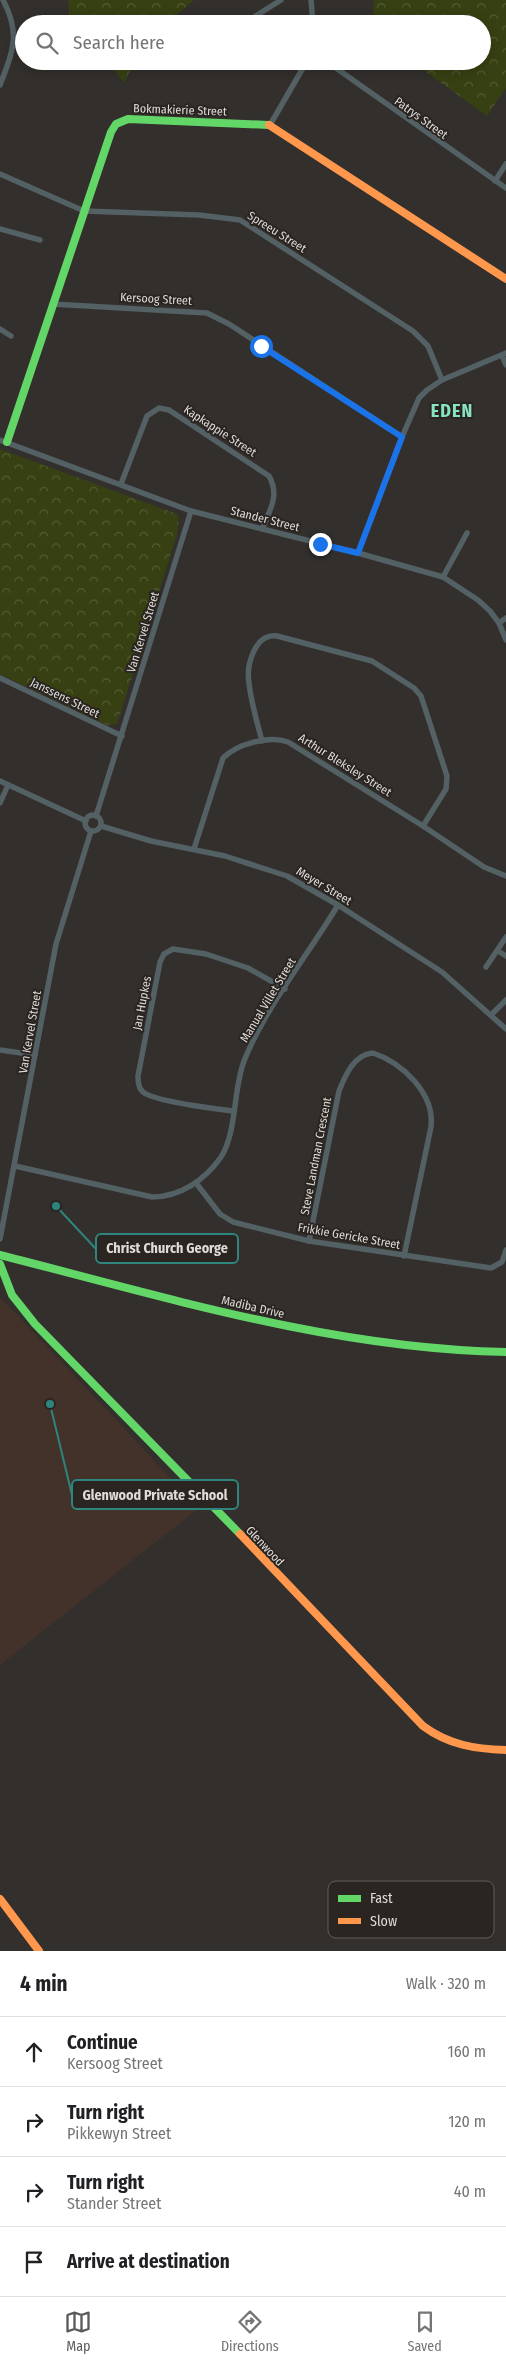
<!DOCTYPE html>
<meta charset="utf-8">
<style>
body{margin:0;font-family:"Fira Sans Condensed",sans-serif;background:#f6f6f6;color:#202124}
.stop{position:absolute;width:15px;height:15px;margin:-11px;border:4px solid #1a73e8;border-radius:50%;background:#fff}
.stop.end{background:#1a73e8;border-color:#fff;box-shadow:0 1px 5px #0008}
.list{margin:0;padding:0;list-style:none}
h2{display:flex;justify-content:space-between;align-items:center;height:65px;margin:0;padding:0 20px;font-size:21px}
h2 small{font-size:16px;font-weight:400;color:#757577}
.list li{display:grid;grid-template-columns:32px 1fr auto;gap:15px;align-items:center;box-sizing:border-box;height:70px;padding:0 20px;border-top:1px solid #e0e0e0}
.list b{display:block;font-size:19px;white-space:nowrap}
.list p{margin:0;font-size:16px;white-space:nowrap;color:#757577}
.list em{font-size:16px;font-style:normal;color:#757577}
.icon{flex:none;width:28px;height:28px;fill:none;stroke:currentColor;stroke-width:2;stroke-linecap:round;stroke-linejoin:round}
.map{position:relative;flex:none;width:506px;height:1951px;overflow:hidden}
.search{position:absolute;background:#fff;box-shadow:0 2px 12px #0003;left:15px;right:15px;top:15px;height:55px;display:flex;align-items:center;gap:12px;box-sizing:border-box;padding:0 18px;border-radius:28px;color:#757577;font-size:19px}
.sheet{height:345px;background:#fff}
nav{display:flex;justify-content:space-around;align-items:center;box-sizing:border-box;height:70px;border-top:1px solid #e0e0e0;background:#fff;font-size:14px;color:#757577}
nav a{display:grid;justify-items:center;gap:2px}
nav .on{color:#5a5a5a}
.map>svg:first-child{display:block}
.education{fill:#42322a}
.park{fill:url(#park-crowns)}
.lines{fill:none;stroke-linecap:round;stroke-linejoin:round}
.street{stroke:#536064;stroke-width:5.5}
.fast{stroke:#63d668;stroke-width:8}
.slow{stroke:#ff974d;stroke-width:8}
.route{stroke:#1a73e8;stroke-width:6}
.labels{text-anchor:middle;stroke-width:4;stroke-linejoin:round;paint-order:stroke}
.street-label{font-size:12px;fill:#dedbd8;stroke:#2a2521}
.district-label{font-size:18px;font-weight:bold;letter-spacing:1px;fill:#88e3c1;stroke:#2a2521}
.key{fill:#2a2521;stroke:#605c58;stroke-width:1}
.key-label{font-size:14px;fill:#dedbd8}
.leader{fill:none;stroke:#2e857e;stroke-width:2}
.callout-dot{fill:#2e857e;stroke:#2a2521;stroke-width:2}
.callout{fill:#2a2521;stroke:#2e857e;stroke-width:2}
.callout-label{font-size:14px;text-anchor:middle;font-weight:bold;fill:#dedbd8}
</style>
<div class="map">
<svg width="506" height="1951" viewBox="0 0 506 1951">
<defs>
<pattern id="park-crowns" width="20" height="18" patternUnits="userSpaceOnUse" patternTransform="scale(1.25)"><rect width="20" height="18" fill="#374012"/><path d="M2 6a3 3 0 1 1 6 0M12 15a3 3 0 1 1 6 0" fill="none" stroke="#545b34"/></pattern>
</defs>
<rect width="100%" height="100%" fill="#322f2c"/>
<polygon class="education" points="1,1298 199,1508 0,1665 0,1299"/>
<g class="park">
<polygon points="68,0 194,0 166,24 70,24"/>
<polygon points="374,0 506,0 506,88 487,116 411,61 482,61 482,24 372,24"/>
<polygon points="107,61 135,61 124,83"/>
<polygon points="0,449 177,514 179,517 177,535 117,724 107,725 0,674"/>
</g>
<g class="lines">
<g class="street">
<polyline points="311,0 313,24"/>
<polyline points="243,24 281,0"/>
<polyline points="326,61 506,188"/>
<path d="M0,85C13,51 21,34 3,0"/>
<polyline points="270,125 307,61"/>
<polyline points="0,174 84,211 199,215 240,220 413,331 428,346 442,380"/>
<polyline points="495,181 506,164"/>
<polyline points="0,229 40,240"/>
<polyline points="52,304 207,313 229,324 402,437"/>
<polyline points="0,329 11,336"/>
<polyline points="502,356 506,365"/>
<polyline points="0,440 191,511 358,553 443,577 478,600 490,611 499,623 506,640"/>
<path d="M121,484L147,416L159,408L169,410L269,476C280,495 270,510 262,529"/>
<polyline points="358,553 402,437 419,398 427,390 442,380 506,353"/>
<polyline points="443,577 467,533"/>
<polyline points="499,623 506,618"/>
<polyline points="0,678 122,736"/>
<path d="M262,741C257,722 251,702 249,683C246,665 255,633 277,636L372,661L414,688L421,696L447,776L446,789L423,826"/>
<polyline points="0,781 86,821"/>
<polyline points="0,803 8,785"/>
<circle cx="93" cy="823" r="8"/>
<polyline points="96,816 191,511"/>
<polyline points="101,826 151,841 225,856 287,876 338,905 442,972 506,1029"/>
<path d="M194,849L223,758C237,744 269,735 288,742L423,826L484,867L506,876"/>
<polyline points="498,951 506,956"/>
<polyline points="486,967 506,937"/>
<polyline points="491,1015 506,1000"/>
<polyline points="0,1050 35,1055"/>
<path d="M233,1111C217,1109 150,1101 142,1091C138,1087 138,1081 138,1076L160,962L164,954L173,949L206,954L248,968L285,989"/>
<path d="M15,1166L152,1197C180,1197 205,1180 221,1157C237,1132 233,1090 244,1061C265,1008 308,955 338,905"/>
<polyline points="196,1183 220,1214 233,1222 309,1241 491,1268 502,1262 506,1250"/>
<polyline points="0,1239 56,944 91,831"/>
<path d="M309,1241L339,1091C345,1076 354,1054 373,1053C402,1063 435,1093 431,1127L404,1256"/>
</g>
<g class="fast">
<polyline points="7,442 111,132 116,124 128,119 269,125"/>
<path d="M0,1255C165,1297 334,1349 506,1352"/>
<polyline points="0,1264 12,1295 35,1324 240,1534"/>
</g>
<g class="slow">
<polyline points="269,125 506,279"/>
<path d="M240,1534L423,1726C449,1745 475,1749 506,1750"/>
<polyline points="0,1899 39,1951"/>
</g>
</g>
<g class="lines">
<polyline class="route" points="261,346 402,437 358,553 320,544"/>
</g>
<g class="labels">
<g class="street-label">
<text transform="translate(180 110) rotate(2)" y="4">Bokmakierie Street</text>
<text transform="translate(421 118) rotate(36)" y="4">Patrys Street</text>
<text transform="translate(277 232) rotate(32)" y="4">Spreeu Street</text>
<text transform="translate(156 299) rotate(3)" y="4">Kersoog Street</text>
<text transform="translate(220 431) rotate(33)" y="4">Kapkappie Street</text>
<text transform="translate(265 519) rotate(14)" y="4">Stander Street</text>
<text transform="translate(143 632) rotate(-73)" y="4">Van Kervel Street</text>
<text transform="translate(65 698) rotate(26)" y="4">Janssens Street</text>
<text transform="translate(345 765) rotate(32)" y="4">Arthur Bleksley Street</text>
<text transform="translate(324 886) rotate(31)" y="4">Meyer Street</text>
<text transform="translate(268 1000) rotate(-59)" y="4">Manual Villet Street</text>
<text transform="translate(142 1003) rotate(-79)" y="4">Jan Hupkes</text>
<text transform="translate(30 1032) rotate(-80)" y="4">Van Kervel Street</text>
<text transform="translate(316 1156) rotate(-79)" y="4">Steve Landman Crescent</text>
<text transform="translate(349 1236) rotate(10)" y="4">Frikkie Gericke Street</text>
<text transform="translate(253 1307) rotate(13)" y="4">Madiba Drive</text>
<text transform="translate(265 1546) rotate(47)" y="4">Glenwood</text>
</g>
<g class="district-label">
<text x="452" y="417">EDEN</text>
</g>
</g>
<rect x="328" y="1881" width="166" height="57" rx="8" class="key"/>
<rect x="338" y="1895" width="23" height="7" fill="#63d668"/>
<rect x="338" y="1918" width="23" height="6" fill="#ff974d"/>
<g class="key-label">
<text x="370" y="1903">Fast</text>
<text x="370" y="1926">Slow</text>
</g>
<path class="leader" d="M56 1206L96 1249M50 1404L72 1495"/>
<g class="callout-dot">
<circle cx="56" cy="1206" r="5"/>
<circle cx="50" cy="1404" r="5"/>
</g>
<g class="callout">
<rect x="96" y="1234" width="142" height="29" rx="5"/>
<rect x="72" y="1480" width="166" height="29" rx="5"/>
</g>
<g class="callout-label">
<text x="167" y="1253">Christ Church George</text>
<text x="155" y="1500">Glenwood Private School</text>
</g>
</svg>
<div class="stop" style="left:261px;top:346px"></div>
<div class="stop end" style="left:320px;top:544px"></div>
<div class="search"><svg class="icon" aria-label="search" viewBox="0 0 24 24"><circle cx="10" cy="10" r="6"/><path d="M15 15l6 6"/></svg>Search here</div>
</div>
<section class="sheet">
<h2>4 min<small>Walk · 320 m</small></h2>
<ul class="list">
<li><svg class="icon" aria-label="ahead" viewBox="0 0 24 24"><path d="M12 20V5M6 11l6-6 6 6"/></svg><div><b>Continue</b><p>Kersoog Street</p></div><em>160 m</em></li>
<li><svg class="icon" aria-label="right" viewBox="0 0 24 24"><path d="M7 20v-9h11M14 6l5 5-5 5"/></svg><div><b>Turn right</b><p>Pikkewyn Street</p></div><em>120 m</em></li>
<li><svg class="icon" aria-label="right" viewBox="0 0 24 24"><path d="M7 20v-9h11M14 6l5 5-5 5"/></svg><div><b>Turn right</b><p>Stander Street</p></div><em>40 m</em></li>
<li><svg class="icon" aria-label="arrive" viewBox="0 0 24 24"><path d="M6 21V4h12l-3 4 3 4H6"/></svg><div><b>Arrive at destination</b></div></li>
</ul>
</section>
<nav>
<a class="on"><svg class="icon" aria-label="map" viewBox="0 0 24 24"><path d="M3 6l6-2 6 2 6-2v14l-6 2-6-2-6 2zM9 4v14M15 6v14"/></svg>Map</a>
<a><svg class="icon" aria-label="directions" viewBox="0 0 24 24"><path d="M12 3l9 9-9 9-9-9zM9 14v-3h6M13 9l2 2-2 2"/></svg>Directions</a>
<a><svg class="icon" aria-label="saved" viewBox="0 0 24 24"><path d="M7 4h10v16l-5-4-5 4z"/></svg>Saved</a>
</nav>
